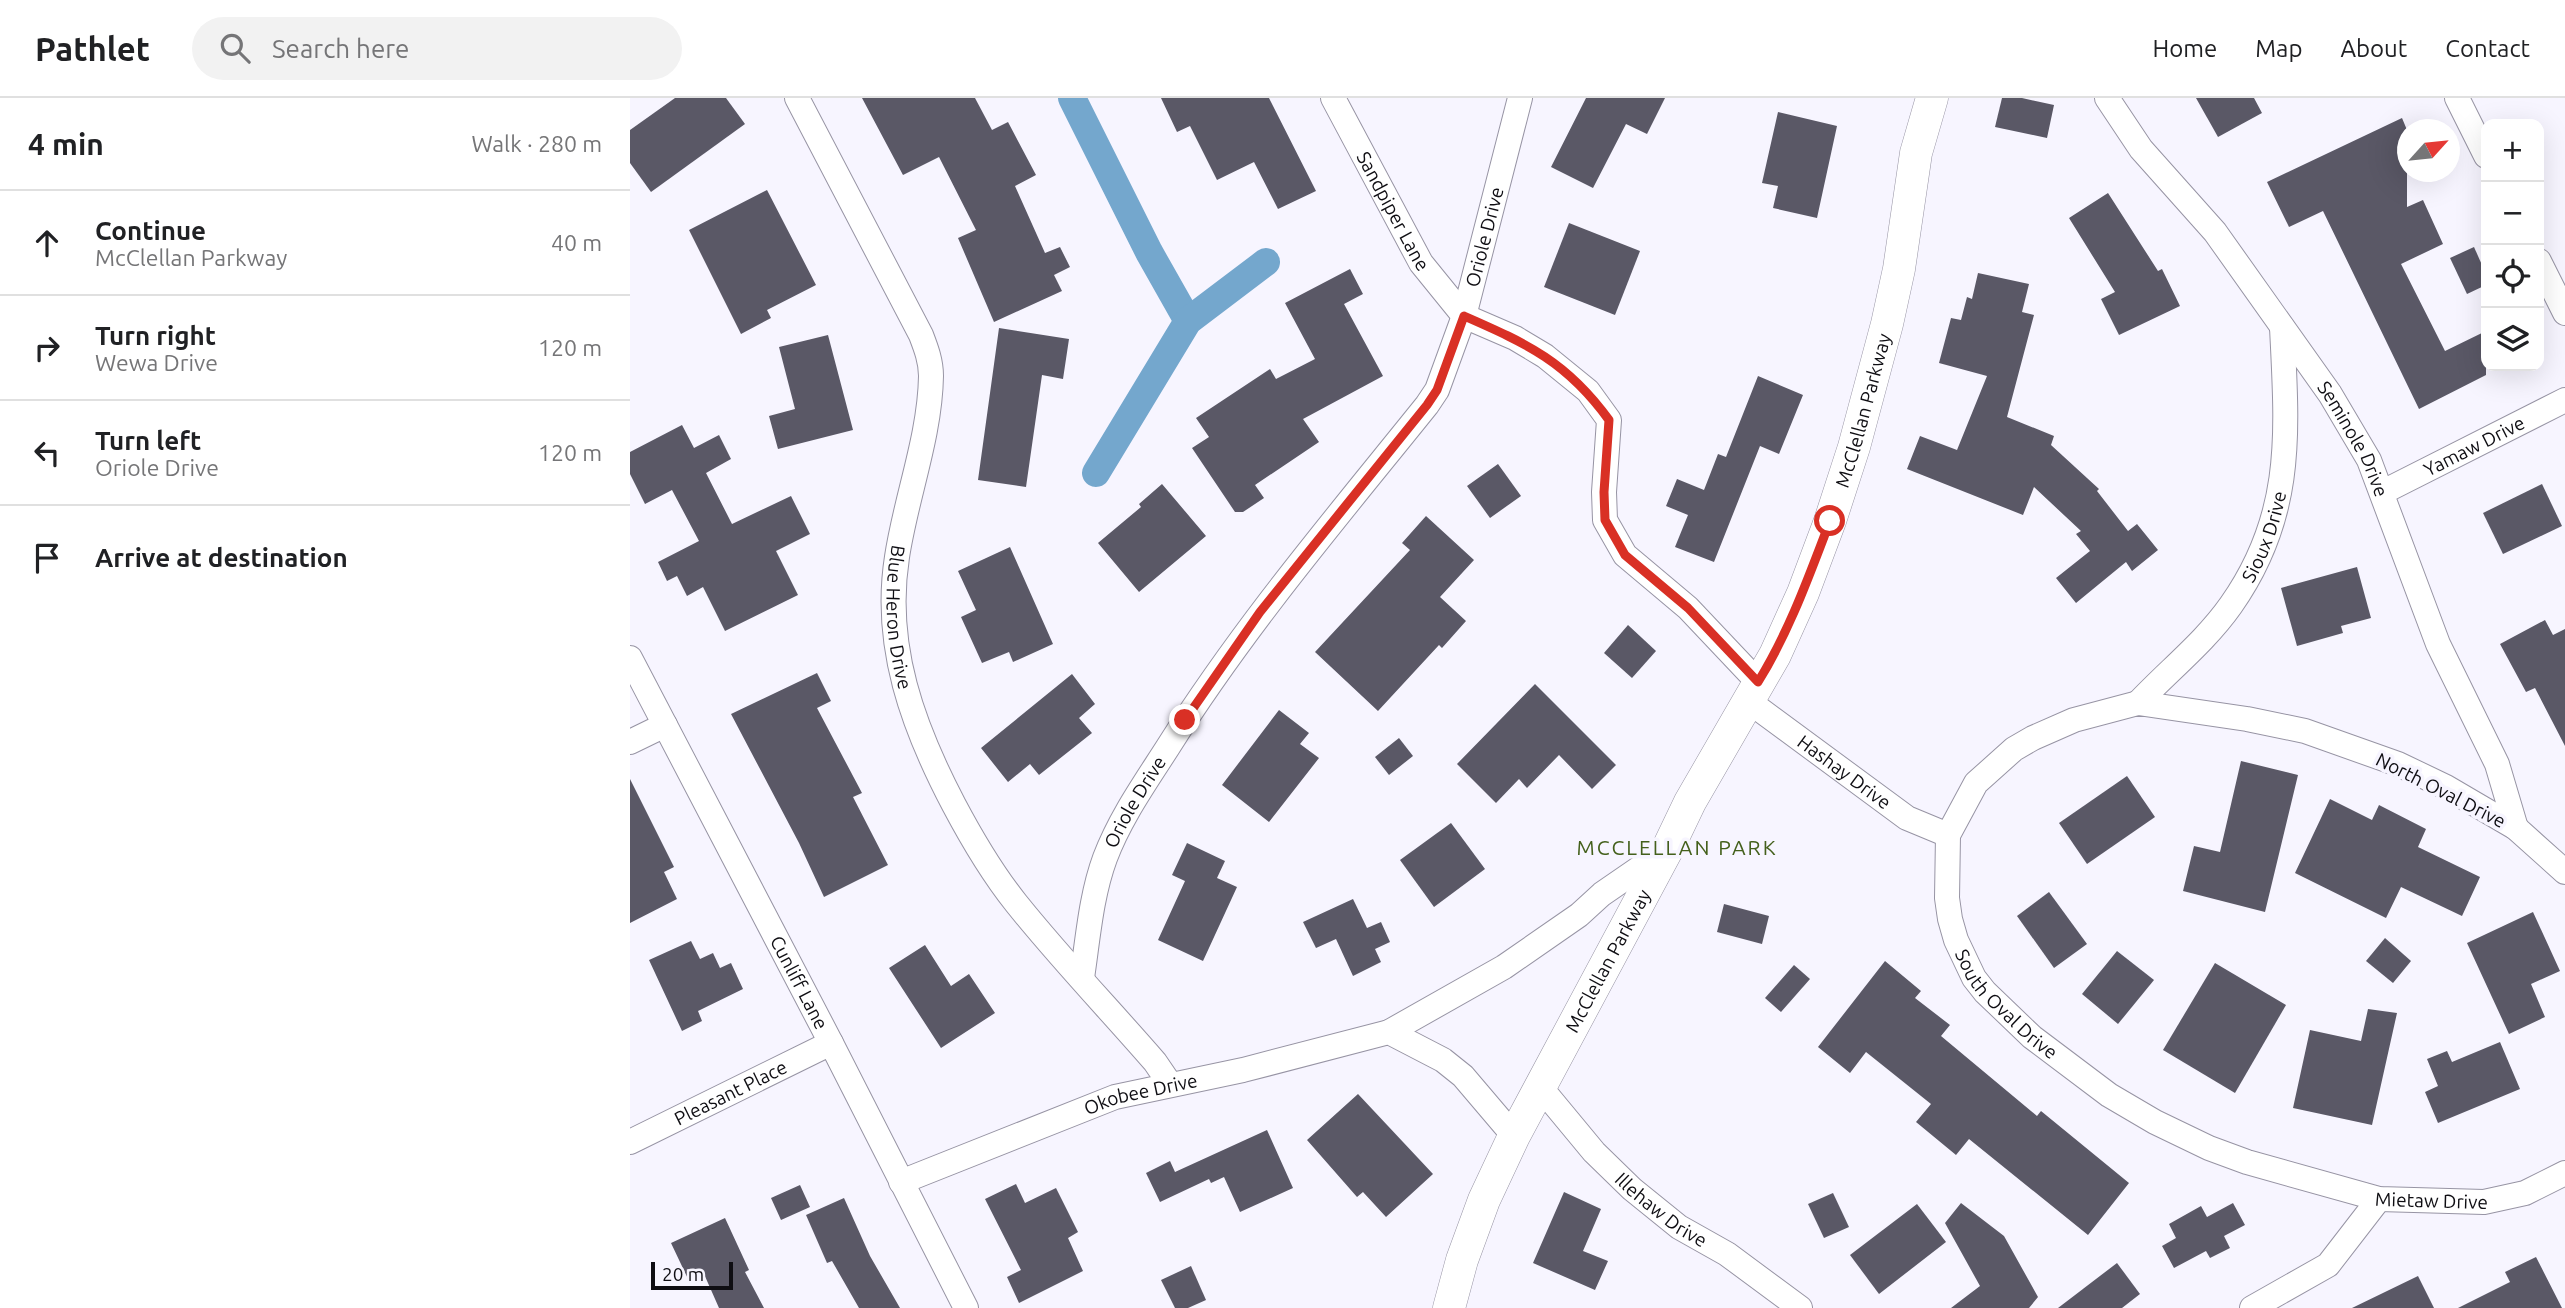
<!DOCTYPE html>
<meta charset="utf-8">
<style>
body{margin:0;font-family:Ubuntu,sans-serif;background:#f2f2f2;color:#202124}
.controls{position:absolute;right:21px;top:21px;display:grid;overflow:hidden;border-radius:14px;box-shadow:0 7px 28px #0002}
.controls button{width:63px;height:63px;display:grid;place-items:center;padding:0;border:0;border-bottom:2px solid #e0e0e0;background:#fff;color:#202124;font:35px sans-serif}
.compass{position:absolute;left:1767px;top:21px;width:63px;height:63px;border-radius:50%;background:#fff;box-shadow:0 7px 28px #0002;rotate:63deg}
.scale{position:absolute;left:21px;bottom:18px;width:82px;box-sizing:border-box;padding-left:7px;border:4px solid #0f0e13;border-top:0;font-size:19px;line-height:24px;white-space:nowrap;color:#0f0e13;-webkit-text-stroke:5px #f7f5ff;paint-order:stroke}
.stop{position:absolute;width:21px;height:21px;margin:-16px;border:5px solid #d93025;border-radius:50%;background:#fff}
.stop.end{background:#d93025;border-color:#fff;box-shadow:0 2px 7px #0008}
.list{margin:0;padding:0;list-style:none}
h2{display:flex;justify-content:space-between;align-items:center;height:91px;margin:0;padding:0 28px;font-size:30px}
h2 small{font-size:23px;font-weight:400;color:#757577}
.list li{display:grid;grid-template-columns:46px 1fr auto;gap:21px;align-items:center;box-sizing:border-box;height:105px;padding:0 28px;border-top:2px solid #e0e0e0}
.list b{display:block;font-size:26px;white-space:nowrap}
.list p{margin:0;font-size:23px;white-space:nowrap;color:#757577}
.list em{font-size:23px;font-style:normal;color:#757577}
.icon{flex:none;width:38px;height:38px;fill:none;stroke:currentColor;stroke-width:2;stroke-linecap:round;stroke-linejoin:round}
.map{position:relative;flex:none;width:1935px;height:1210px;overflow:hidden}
header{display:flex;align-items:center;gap:42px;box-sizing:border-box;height:98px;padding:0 35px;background:#fff;border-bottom:2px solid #e0e0e0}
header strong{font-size:33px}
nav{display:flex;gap:38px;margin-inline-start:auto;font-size:24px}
.search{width:490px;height:63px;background:#f2f2f2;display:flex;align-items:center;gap:18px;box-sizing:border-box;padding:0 24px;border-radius:38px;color:#757577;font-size:26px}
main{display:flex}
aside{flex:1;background:#fff}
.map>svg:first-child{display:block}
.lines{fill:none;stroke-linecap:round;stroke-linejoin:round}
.canal{stroke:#74a7cd;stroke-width:28}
.building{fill:#5a5866}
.minor-casing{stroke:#9794a4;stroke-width:26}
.tertiary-casing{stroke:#9794a4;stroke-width:33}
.minor{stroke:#fff;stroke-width:24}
.tertiary{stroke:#fff;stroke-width:32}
.route{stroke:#d93025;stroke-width:9}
.labels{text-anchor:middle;stroke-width:7;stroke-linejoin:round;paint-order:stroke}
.street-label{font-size:19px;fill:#0f0e13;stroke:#f7f5ff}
.neighbourhood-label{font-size:21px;letter-spacing:2px;fill:#44601c;stroke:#f7f5ff}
</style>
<header>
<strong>Pathlet</strong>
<div class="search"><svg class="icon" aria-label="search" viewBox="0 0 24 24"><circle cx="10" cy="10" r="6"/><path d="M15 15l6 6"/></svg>Search here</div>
<nav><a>Home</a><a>Map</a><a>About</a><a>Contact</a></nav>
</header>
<main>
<aside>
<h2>4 min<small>Walk · 280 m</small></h2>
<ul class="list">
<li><svg class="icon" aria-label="ahead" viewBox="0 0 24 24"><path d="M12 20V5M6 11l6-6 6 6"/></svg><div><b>Continue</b><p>McClellan Parkway</p></div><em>40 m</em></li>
<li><svg class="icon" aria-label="right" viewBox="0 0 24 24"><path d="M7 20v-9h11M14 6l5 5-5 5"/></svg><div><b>Turn right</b><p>Wewa Drive</p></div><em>120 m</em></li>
<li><svg class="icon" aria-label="left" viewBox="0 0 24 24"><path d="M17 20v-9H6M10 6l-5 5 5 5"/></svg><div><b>Turn left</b><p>Oriole Drive</p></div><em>120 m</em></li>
<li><svg class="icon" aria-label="arrive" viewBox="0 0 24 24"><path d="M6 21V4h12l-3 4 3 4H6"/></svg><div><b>Arrive at destination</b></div></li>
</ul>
</aside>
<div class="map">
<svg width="1935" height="1210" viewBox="0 0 1935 1210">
<rect width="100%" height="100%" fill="#f7f5ff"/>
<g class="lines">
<g class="canal">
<polyline points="442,0 519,154 558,223"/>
<polyline points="466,375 558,223 636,164"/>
</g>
</g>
<g class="building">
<polygon points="45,0 96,0 115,26 21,94 0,65 0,32"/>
<polygon points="232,0 345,0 362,32 378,24 406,77 385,88 415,155 430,149 440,169 424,177 432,193 364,224 328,140 346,132 309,59 273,77"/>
<polygon points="531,0 639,0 686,93 648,111 624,64 587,82 560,28 547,34"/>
<polygon points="956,0 1035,0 1017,36 996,26 963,90 921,69"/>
<polygon points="1372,0 1392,0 1424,7 1417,40 1365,29"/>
<polygon points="1566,0 1624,0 1632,15 1588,39"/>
<polygon points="1148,14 1207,28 1187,120 1143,110 1148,88 1132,85"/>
<polygon points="1772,20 1777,32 1777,109 1793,102 1813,146 1771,166 1815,253 1856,233 1856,277 1789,311 1693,113 1659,129 1637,84"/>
<polygon points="137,92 186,187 137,212 141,220 111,236 59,132"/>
<polygon points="1478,95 1528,173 1532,171 1550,208 1489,237 1471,201 1485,194 1439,120"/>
<polygon points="939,125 1010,153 985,217 914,189"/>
<polygon points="1844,149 1856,176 1856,187 1837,196 1820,160"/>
<polygon points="720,171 733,196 714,206 753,278 673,321 689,344 625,387 634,400 613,414 605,414 562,350 579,339 566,320 640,271 646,281 685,261 655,205"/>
<polygon points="1348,175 1399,186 1392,214 1404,217 1377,319 1424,338 1421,347 1469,391 1467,393 1498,433 1507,426 1528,452 1502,473 1496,464 1446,505 1426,480 1460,453 1446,436 1451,433 1404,389 1393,417 1277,371 1290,338 1327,352 1357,278 1309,265 1321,220 1331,222 1337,199 1342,201"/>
<polygon points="369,230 439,241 433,281 412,277 396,389 348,382"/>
<polygon points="198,237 223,332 148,351 139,318 165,311 149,249"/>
<polygon points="1128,278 1173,297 1149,356 1130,348 1084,464 1045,449 1058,417 1036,408 1047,381 1074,392 1088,356 1096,359"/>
<polygon points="52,327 64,350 89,337 101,361 76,375 102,426 161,398 180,436 146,453 168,497 95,533 73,489 57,498 47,478 37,483 28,464 69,443 42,392 15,406 0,376 0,354"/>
<polygon points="868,366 891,398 860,420 837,388"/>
<polygon points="532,386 576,438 509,494 468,445 511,409 509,406"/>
<polygon points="1912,386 1932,428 1873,456 1853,415"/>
<polygon points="796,418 844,462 810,499 836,523 812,550 809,547 748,613 685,554 780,452 772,445"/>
<polygon points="380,449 423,546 383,564 379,554 352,565 331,519 346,512 328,473"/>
<polygon points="1727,469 1741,520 1711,528 1713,535 1667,548 1651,490"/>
<polygon points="1915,522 1923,537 1935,531 1935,648 1905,590 1896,594 1870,546"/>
<polygon points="998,527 1026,553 1002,580 974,555"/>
<polygon points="187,575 201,603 187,610 232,695 223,699 258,767 194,799 169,745 101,616"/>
<polygon points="442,576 465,606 449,620 462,635 409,677 400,666 378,684 351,650"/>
<polygon points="905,586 986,667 962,691 929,657 897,690 889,681 866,705 827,666"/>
<polygon points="649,612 679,635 670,646 689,660 639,724 592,687"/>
<polygon points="769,640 783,658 759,677 745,659"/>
<polygon points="1611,663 1668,677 1635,814 1553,793 1564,748 1590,754"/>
<polygon points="1497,678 1525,719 1457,766 1429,725"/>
<polygon points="0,681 44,769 34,774 47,801 0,825"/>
<polygon points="1700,701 1742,722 1749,707 1796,731 1788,749 1850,779 1832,818 1771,789 1756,820 1665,775"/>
<polygon points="821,725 855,771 804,809 770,762"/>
<polygon points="557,745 595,763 587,780 607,789 573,863 528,842 555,783 542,777"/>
<polygon points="1419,794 1457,846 1424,870 1387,818"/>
<polygon points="723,801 737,830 751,824 760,844 745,851 751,864 723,878 706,841 686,850 673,824"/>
<polygon points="1094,806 1139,818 1132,846 1087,834"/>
<polygon points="1903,814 1930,873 1901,886 1915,919 1879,936 1837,845"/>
<polygon points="1755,840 1781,863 1763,885 1736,863"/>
<polygon points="61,843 70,861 83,855 90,870 101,865 113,891 68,913 72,923 52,933 19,862"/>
<polygon points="295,847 321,888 339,876 365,915 311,950 259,870"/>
<polygon points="1487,853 1524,882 1488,926 1452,896"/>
<polygon points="1255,863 1291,893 1285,900 1320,927 1311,938 1407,1018 1411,1013 1499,1085 1458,1137 1339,1041 1326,1057 1286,1024 1301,1006 1236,954 1220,975 1188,949"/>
<polygon points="1585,865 1656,907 1605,995 1533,952"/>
<polygon points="1164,867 1180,881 1151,914 1135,900"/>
<polygon points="1738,911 1767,915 1742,1027 1663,1010 1680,932 1731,943"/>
<polygon points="1870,944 1890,991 1808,1025 1795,994 1808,988 1797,961 1817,953 1822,964"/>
<polygon points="728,996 803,1076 756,1119 733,1094 727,1099 677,1042"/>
<polygon points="637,1032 663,1090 610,1114 594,1079 581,1085 579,1081 530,1104 516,1075 540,1063 545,1074"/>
<polygon points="386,1086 395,1105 426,1090 448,1134 438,1140 453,1173 389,1205 377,1179 391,1172 355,1101"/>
<polygon points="170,1087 180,1109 151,1122 141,1100"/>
<polygon points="934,1094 971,1111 953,1153 978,1163 965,1192 903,1165"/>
<polygon points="1203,1095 1219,1129 1194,1140 1178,1106"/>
<polygon points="214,1100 240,1158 270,1210 229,1210 202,1163 197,1165 176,1117"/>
<polygon points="1331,1105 1374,1138 1408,1199 1399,1210 1321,1210 1350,1188 1315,1125"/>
<polygon points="1603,1105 1615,1127 1594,1138 1600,1150 1580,1160 1576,1153 1544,1170 1532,1148 1546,1140 1539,1126 1571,1108 1577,1119"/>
<polygon points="1287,1106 1316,1144 1249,1196 1220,1157"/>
<polygon points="95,1120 119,1172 115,1174 134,1210 89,1210 74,1176 59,1183 41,1145"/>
<polygon points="1906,1159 1932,1210 1828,1210 1880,1184 1875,1174"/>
<polygon points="1487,1165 1510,1196 1492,1210 1428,1210"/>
<polygon points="561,1168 576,1202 558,1210 545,1210 531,1182"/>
<polygon points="1788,1178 1804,1210 1722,1210"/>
</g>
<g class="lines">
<g class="minor-casing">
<g id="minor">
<path id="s1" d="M167,0L291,237C296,250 301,263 301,278C300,339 276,399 267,459C253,548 283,629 324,707C342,741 362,775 386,805C430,860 479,911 525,964L540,986"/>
<path id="s2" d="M703,0L791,165L834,218L885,240L915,258L958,293L979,322L974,394L975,422L995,457L1058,510L1128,584"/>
<path id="s3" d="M1477,0L1511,51L1585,134L1700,296L1739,362L1808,546L1867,666L1886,730"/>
<polyline points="1827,0 1856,58"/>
<polyline points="1909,163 1935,215"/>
<path id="s4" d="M1753,394L1935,302"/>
<path id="s5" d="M0,560L201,945L336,1210"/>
<path id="s6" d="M1117,602L1277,720L1318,737"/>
<path id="s7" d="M1508,605C1539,572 1575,544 1601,507C1665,416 1657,334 1652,229"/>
<polyline points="0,644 35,627"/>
<path id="s8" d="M1935,774L1886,730L1816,689L1768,666L1675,633L1617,621L1508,605L1444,622L1403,640L1384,651L1346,685L1318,737L1317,800L1320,821L1326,842L1344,880L1355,894L1402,939L1479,997L1525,1024L1579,1050L1617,1064L1749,1101L1854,1104L1895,1095L1935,1075"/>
<path id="s9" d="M452,880C458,840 461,798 475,760C490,720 515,685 538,649C615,527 707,419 797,307L807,292L834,218L890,0"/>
<polyline points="759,934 874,869 949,817 972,796 1036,752"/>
<path id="s10" d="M911,990L964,1054L1002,1091L1049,1129L1097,1156L1170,1210"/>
<path id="s11" d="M0,1044L201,945"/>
<path id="s12" d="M271,1084L485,999L613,972L759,934L813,962L833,978L884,1038"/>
<polyline points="1622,1210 1698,1167 1749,1101"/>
</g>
</g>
<g class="tertiary-casing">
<g id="tertiary">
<path id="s13" d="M819,1210L832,1162L854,1102L884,1038L1037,752L1060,704L1145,557L1173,495L1200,423L1224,349L1257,226L1269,171L1286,55L1302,0"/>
</g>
</g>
<use href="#minor" class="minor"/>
<use href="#tertiary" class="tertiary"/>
</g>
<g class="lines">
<path class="route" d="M555,622L630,514L797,307L807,292L834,218C898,246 937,264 979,322L974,394L975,422L995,457L1058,510L1128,584C1159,534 1179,478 1200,423"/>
</g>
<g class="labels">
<g class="street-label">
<text dy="7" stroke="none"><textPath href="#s2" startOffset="128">Sandpiper Lane</textPath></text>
<text dy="7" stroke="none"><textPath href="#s9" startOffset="858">Oriole Drive</textPath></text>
<text dy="7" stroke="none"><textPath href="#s13" startOffset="992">McClellan Parkway</textPath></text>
<text dy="7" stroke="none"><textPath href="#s3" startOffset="422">Seminole Drive</textPath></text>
<text dy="7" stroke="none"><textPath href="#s4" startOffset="102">Yamaw Drive</textPath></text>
<text dy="7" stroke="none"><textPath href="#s7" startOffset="212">Sioux Drive</textPath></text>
<text dy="7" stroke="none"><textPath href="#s1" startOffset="555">Blue Heron Drive</textPath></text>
<text dy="7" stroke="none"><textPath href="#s6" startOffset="121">Hashay Drive</textPath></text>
<text transform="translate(1811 692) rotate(27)" y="7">North Oval Drive</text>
<text dy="7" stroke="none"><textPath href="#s9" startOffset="186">Oriole Drive</textPath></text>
<text dy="7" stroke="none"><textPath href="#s13" startOffset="383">McClellan Parkway</textPath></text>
<text dy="7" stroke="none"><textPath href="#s5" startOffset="366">Cunliff Lane</textPath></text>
<text dy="7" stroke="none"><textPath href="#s8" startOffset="900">South Oval Drive</textPath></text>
<text dy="7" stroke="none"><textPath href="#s11" startOffset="112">Pleasant Place</textPath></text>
<text dy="7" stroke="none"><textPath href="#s12" startOffset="256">Okobee Drive</textPath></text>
<text dy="7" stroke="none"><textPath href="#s8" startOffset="1382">Mietaw Drive</textPath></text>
<text dy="7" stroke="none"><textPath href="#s10" startOffset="172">Illehaw Drive</textPath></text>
</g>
<g class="neighbourhood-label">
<text x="1047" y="757">MCCLELLAN PARK</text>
</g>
</g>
</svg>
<div class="controls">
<button>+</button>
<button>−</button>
<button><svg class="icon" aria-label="locate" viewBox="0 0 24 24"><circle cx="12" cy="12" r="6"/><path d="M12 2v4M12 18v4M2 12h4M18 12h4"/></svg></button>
<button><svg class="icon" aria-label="layers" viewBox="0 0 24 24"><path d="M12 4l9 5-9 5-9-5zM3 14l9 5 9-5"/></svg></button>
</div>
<svg class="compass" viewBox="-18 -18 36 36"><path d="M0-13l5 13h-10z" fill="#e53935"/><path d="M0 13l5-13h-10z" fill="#757577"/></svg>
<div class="scale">20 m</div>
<div class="stop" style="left:1200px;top:423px"></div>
<div class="stop end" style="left:555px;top:622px"></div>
</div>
</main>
